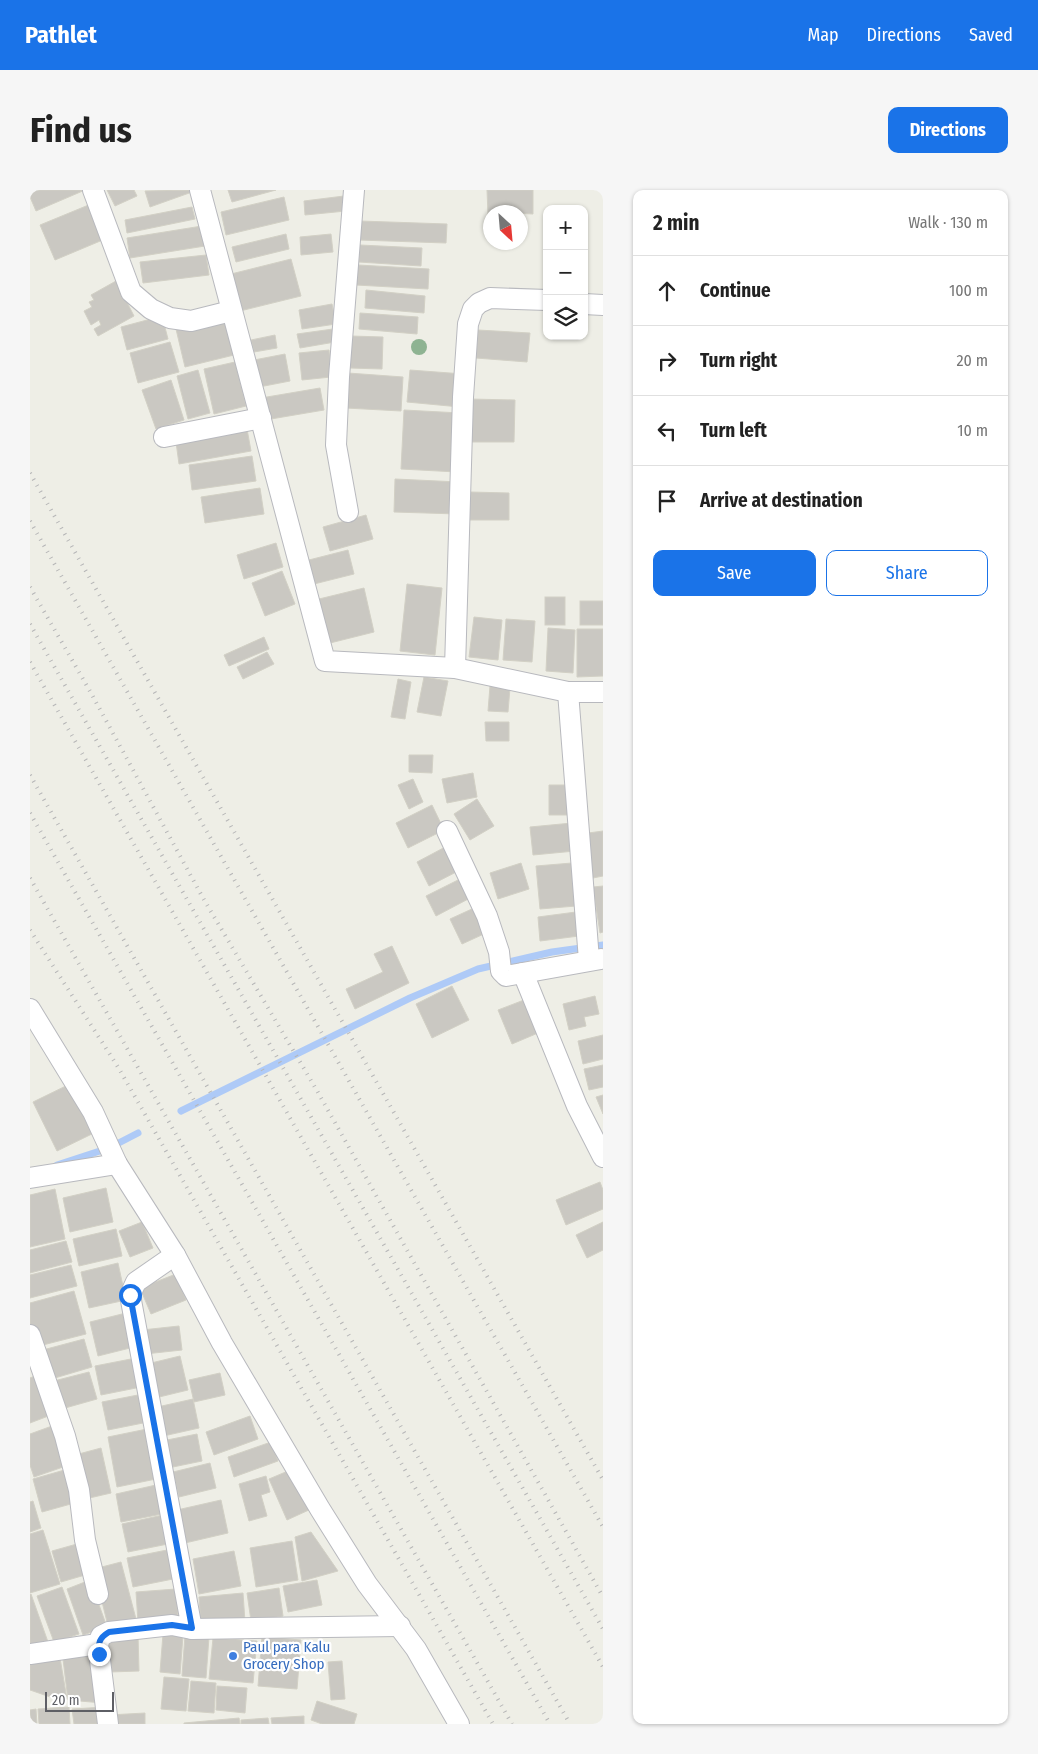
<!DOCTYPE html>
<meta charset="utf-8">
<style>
body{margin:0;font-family:"Fira Sans Condensed",sans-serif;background:#f6f6f6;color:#222}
.controls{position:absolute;right:15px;top:15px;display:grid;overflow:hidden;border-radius:10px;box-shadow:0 1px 4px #0004}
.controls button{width:45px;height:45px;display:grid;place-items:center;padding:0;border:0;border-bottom:1px solid #e0e0e0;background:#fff;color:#222;font:25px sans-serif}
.compass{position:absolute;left:453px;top:15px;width:45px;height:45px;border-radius:50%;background:#fff;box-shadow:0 1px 4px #0004;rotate:154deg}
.scale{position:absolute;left:15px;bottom:12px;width:69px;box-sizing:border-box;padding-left:5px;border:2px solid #5e5f65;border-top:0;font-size:14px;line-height:18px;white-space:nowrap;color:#5e5f65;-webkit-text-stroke:4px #fff;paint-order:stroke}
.stop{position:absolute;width:15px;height:15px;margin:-11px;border:4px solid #1a73e8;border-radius:50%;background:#fff}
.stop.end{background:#1a73e8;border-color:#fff;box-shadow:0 1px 5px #0008}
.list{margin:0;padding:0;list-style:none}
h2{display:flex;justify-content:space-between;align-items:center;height:65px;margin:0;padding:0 20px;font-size:21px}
h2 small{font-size:16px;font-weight:400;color:#767676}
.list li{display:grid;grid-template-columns:32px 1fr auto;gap:15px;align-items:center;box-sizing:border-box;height:70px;padding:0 20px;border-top:1px solid #e0e0e0}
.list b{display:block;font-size:19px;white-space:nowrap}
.list em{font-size:16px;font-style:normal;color:#767676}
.actions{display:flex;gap:10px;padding:15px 20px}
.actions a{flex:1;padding:11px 0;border:1px solid #1a73e8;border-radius:10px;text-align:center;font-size:18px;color:#1a73e8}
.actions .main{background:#1a73e8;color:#fff}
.icon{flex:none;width:28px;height:28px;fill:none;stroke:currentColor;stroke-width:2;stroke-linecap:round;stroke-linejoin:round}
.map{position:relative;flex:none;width:573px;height:1534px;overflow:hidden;border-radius:10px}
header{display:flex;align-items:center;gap:30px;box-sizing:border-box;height:70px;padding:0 25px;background:#1a73e8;color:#fff}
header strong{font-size:24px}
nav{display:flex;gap:28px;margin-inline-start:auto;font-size:18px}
.intro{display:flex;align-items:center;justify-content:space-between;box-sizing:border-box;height:120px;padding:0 30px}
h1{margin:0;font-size:35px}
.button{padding:12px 22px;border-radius:10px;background:#1a73e8;color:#fff;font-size:18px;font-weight:700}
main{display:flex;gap:30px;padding:0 30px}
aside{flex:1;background:#fff;border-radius:10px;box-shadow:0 1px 4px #0004}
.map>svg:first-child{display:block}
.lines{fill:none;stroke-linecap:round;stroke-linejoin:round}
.stream{stroke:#aecaf7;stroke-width:7}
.building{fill:#cac8c2;stroke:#d2d0c5}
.street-casing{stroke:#b8b9be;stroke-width:22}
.street{stroke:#fff;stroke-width:20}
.rail{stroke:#b6b6b7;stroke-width:4;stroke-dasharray:1 6;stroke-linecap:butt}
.tree{fill:#8eb392}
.route{stroke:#1a73e8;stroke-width:6}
.shop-dot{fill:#3f7fe0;stroke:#fff;stroke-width:2}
.labels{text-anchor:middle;stroke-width:4.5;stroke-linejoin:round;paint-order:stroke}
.shop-label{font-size:15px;fill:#366cbe;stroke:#fff;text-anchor:start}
</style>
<header>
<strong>Pathlet</strong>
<nav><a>Map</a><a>Directions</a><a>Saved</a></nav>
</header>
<div class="intro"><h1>Find us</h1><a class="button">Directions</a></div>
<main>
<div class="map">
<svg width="573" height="1534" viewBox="0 0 573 1534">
<rect width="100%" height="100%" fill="#eeeee6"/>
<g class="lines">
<g class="stream">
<polyline points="151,921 380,808 448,779 522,762 573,755"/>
<polyline points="27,975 79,958 108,943"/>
</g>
</g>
<g class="building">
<polygon points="0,0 55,0 6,21 0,7"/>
<polygon points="77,0 104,0 107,6 85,16"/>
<polygon points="161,0 162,2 120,17 115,1"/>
<polygon points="198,0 246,0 202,12"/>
<polygon points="457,0 503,0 503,24 460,22 458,25"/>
<polygon points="314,6 316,21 275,25 274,11"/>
<polygon points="254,7 259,30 196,45 191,22"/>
<polygon points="61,14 75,49 25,70 10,35"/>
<polygon points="162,17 165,29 97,43 95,30"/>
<polygon points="330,31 417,34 416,53 329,50"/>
<polygon points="172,36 175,56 100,68 97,48"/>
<polygon points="256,44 259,59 206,72 202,57"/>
<polygon points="301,44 303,62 271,65 270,47"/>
<polygon points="330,55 392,58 391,76 329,72"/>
<polygon points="176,65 179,85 113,93 110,72"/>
<polygon points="261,69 271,106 210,121 201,84"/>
<polygon points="328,75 399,79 398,99 326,95"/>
<polygon points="86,91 104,126 68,146 64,139 71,135 69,130 61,135 54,121 62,117 59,112 64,110 61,105"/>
<polygon points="336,100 395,106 394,123 335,118"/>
<polygon points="302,114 306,134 272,139 269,120"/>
<polygon points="330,123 388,127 387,144 329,139"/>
<polygon points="132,126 138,149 97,160 91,137"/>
<polygon points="195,126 204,165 155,177 146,139"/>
<polygon points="303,139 305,152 270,158 267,144"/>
<polygon points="448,140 500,143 497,172 446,168"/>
<polygon points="245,145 247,158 224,162 221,150"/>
<polygon points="321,146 353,147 352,179 320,178"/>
<polygon points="140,152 149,182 108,193 100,163"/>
<polygon points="299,160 301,187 272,190 269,163"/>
<polygon points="255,164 260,191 229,197 224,170"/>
<polygon points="205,172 216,216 184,224 174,179"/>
<polygon points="168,180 180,223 158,229 147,186"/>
<polygon points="380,180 433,184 430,217 377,212"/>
<polygon points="318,183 373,187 371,221 316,218"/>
<polygon points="141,190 154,230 126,239 112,200"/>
<polygon points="290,198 294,220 235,230 231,208"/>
<polygon points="439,209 485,210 484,252 439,252"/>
<polygon points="374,220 430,223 427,282 371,279"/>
<polygon points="217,239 221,261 149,274 146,252"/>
<polygon points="222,266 226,291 162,300 159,275"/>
<polygon points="365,289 429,292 428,324 364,322"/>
<polygon points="230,298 234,324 175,333 171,307"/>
<polygon points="440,302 479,303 479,330 440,330"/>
<polygon points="336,325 343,349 300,361 293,337"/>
<polygon points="246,353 253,377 214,389 207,365"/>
<polygon points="318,360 324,384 280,395 275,371"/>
<polygon points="252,381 265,414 235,426 222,393"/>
<polygon points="377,394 412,398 405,465 370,461"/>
<polygon points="334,398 344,442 300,453 289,409"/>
<rect x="515" y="407" width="20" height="28"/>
<rect x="550" y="411" width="23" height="24"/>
<polygon points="444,427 472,430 468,470 439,467"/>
<polygon points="476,429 505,431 502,472 473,470"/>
<polygon points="518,438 545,440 543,483 516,481"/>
<polygon points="547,439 573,439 573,486 547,487"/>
<polygon points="234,447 239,459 199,476 194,465"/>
<polygon points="237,462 244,474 213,489 207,477"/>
<polygon points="394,487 418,491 411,526 387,522"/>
<polygon points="368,489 381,492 375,529 361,527"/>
<polygon points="460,496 480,498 478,522 458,521"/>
<polygon points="455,532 479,532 479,551 456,551"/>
<polygon points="379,565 403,565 402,583 379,582"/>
<polygon points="443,583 447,607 417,613 412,589"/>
<polygon points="383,589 393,612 379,619 368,595"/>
<polygon points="519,595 541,595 542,625 519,625"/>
<polygon points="447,609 464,636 440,650 424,624"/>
<polygon points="402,615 414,640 378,658 366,633"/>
<polygon points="542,633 545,661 503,665 500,637"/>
<polygon points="573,641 573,686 558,689 551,644"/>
<polygon points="419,655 432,679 399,696 387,672"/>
<polygon points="491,673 499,699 468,709 460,683"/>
<polygon points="542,673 546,716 510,719 506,676"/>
<polygon points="432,688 442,707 406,726 396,706"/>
<polygon points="573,696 573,742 570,743 563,697"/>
<polygon points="444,718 456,743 432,754 420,729"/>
<polygon points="546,722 549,746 510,751 508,727"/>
<polygon points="362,756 379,793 325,819 316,799 353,782 344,764"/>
<polygon points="422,796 439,830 402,848 386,814"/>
<polygon points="565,806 569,824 554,827 556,836 539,840 533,814"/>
<polygon points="494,810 508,843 482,854 468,820"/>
<polygon points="573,845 573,869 553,874 548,851"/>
<polygon points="573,875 573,897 559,900 554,879"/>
<polygon points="44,892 68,941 27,961 3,912"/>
<polygon points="573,905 573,924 566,907"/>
<polygon points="570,992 573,1000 573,1019 536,1035 526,1010"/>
<polygon points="76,998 83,1032 40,1042 33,1008"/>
<polygon points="25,999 35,1049 0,1057 0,1005"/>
<polygon points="112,1032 123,1058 100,1067 89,1041"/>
<polygon points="573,1032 573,1060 557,1068 546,1045"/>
<polygon points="86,1039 92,1066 49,1076 43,1049"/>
<polygon points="36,1051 42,1072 0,1083 0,1060"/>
<polygon points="88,1073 96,1110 59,1118 51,1082"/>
<polygon points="41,1075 47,1096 0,1108 0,1085"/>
<polygon points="146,1084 156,1110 121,1124 110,1098"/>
<polygon points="44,1101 56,1144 5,1157 0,1138 0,1113"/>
<polygon points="96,1123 104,1157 68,1166 60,1132"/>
<polygon points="149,1136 152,1160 115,1164 112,1140"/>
<polygon points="54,1149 62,1177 18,1190 9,1161"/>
<polygon points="150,1166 158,1200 125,1208 117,1174"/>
<polygon points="106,1168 111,1197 71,1205 65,1176"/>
<polygon points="59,1182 67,1209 28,1220 20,1192"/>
<polygon points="190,1183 195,1205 164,1212 159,1190"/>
<polygon points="7,1185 21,1225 0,1233 0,1188"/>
<polygon points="113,1204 118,1232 78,1240 72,1212"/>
<polygon points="163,1209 169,1238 129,1247 123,1218"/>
<polygon points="220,1226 228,1249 184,1265 176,1242"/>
<polygon points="22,1236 36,1276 4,1287 0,1275 0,1244"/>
<polygon points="117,1239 126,1289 87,1297 78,1247"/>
<polygon points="167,1244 172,1271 138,1278 132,1251"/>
<polygon points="241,1252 248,1271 204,1287 198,1267"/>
<polygon points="71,1258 81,1303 55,1309 45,1265"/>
<polygon points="180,1273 186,1298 149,1307 143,1282"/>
<polygon points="38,1279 48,1312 12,1322 3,1289"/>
<polygon points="258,1281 281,1319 257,1330 239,1289"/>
<polygon points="236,1286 240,1302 231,1305 237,1326 219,1331 209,1294"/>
<polygon points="126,1295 132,1324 91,1332 86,1304"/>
<polygon points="191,1310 198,1343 155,1353 147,1320"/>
<polygon points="3,1311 11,1338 0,1342 0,1312"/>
<polygon points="133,1325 138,1354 98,1362 92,1334"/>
<polygon points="13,1340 30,1394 0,1403 0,1344"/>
<polygon points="281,1342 308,1381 272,1391 265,1347"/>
<polygon points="262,1351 268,1390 226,1397 220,1358"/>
<polygon points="54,1352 62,1383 31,1392 22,1361"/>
<polygon points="137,1360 143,1389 103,1397 97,1368"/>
<polygon points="204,1361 211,1396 169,1404 163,1369"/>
<polygon points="91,1372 106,1429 78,1436 64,1379"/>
<polygon points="60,1390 77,1437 53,1445 37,1399"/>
<polygon points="287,1390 292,1415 258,1422 253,1396"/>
<polygon points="32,1397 49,1444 24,1452 7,1406"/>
<polygon points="249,1398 253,1426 221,1431 217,1403"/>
<polygon points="146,1399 148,1429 108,1432 106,1402"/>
<polygon points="213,1403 215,1432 171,1436 169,1407"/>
<polygon points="1,1404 18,1452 0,1458 0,1405"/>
<polygon points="133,1444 153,1446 150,1484 130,1482"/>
<polygon points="108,1445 109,1481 80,1482 78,1446"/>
<polygon points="155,1445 179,1447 176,1488 152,1486"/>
<polygon points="232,1447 271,1450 267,1499 228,1496"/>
<polygon points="183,1448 227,1451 223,1493 179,1489"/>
<polygon points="67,1465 73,1513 38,1510 33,1469"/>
<polygon points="30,1468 37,1509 29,1510 0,1500 0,1473"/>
<polygon points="312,1471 315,1509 301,1510 298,1472"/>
<polygon points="134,1487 159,1489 156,1521 131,1519"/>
<polygon points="161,1491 186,1493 184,1523 158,1521"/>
<polygon points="187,1496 217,1498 215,1523 186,1520"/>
<polygon points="287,1511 327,1524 324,1534 292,1534 281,1530"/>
<polygon points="39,1517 40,1534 9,1534 8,1519"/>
<polygon points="75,1517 76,1534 44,1534 42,1519"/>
<polygon points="6,1519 7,1534 0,1534 0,1520"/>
<polygon points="115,1523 115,1534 79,1534 79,1525"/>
<polygon points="274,1526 274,1534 242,1534 241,1528"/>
<polygon points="209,1528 210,1534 154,1534 154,1533"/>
<polygon points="238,1528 239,1534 211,1534 211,1530"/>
</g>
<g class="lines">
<g class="street-casing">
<g id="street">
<polyline points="63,0 101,102 121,119 140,128 161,131 201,121"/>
<polyline points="170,0 295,471 425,478 538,502 573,502"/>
<polyline points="554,114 573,115"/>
<polyline points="134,247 231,228"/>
<polyline points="318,322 306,255 309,187 324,0"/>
<polyline points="425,478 433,207 438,134 443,119 449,113 460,108 517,110"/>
<polyline points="538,502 559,770"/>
<polyline points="417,641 457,726 469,762 471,781 476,786 571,769"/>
<polyline points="493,783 547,916 573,967"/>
<polyline points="0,819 63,922 87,974 145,1065 192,1153 290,1319 337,1394 386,1459 429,1534"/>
<polyline points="0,988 87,974"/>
<polyline points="0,1145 35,1246 49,1300 55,1350 68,1404"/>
<polyline points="162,1439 370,1436"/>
<polyline points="0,1464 68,1454"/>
<polyline points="78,1534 68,1454 71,1446 79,1442 142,1435 162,1439 100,1105 106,1092 145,1065"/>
</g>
</g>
<use href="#street" class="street"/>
<g class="rail">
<polyline points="0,283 573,1290"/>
<polyline points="0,331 573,1337"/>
<polyline points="0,397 61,503 173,708 286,899 573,1407"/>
<polyline points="0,434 573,1439"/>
<polyline points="0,472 573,1477"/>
<polyline points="0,585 540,1534"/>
<polyline points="0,623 520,1534"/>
<polyline points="0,688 482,1534"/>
<polyline points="0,740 88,877 463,1534"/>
</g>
</g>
<circle class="tree" cx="389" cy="157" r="8"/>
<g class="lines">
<path class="route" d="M69,1464C68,1453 69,1448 79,1442L142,1435L162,1438L100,1105"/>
</g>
<circle class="shop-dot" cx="203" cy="1466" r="5"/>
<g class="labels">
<g class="shop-label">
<text x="213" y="1462">Paul para Kalu<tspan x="213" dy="17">Grocery Shop</tspan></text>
</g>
</g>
</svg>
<div class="controls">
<button>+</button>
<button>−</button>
<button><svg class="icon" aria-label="layers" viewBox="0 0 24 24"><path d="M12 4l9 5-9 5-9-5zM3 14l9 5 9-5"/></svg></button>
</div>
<svg class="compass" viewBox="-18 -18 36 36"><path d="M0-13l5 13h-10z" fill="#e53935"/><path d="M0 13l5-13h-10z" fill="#767676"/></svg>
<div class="scale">20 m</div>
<div class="stop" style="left:100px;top:1105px"></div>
<div class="stop end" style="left:69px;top:1464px"></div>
</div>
<aside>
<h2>2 min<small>Walk · 130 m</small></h2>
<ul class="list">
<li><svg class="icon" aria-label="ahead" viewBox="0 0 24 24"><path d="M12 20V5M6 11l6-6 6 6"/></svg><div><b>Continue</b></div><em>100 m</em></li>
<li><svg class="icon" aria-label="right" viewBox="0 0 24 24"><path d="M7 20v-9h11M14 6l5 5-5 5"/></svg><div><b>Turn right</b></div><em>20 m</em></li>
<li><svg class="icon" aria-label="left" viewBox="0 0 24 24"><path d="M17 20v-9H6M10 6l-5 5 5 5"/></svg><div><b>Turn left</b></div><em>10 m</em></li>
<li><svg class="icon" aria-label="arrive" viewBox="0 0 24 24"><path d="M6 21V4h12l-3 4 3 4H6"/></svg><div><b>Arrive at destination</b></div></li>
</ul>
<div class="actions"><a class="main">Save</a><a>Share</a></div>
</aside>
</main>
